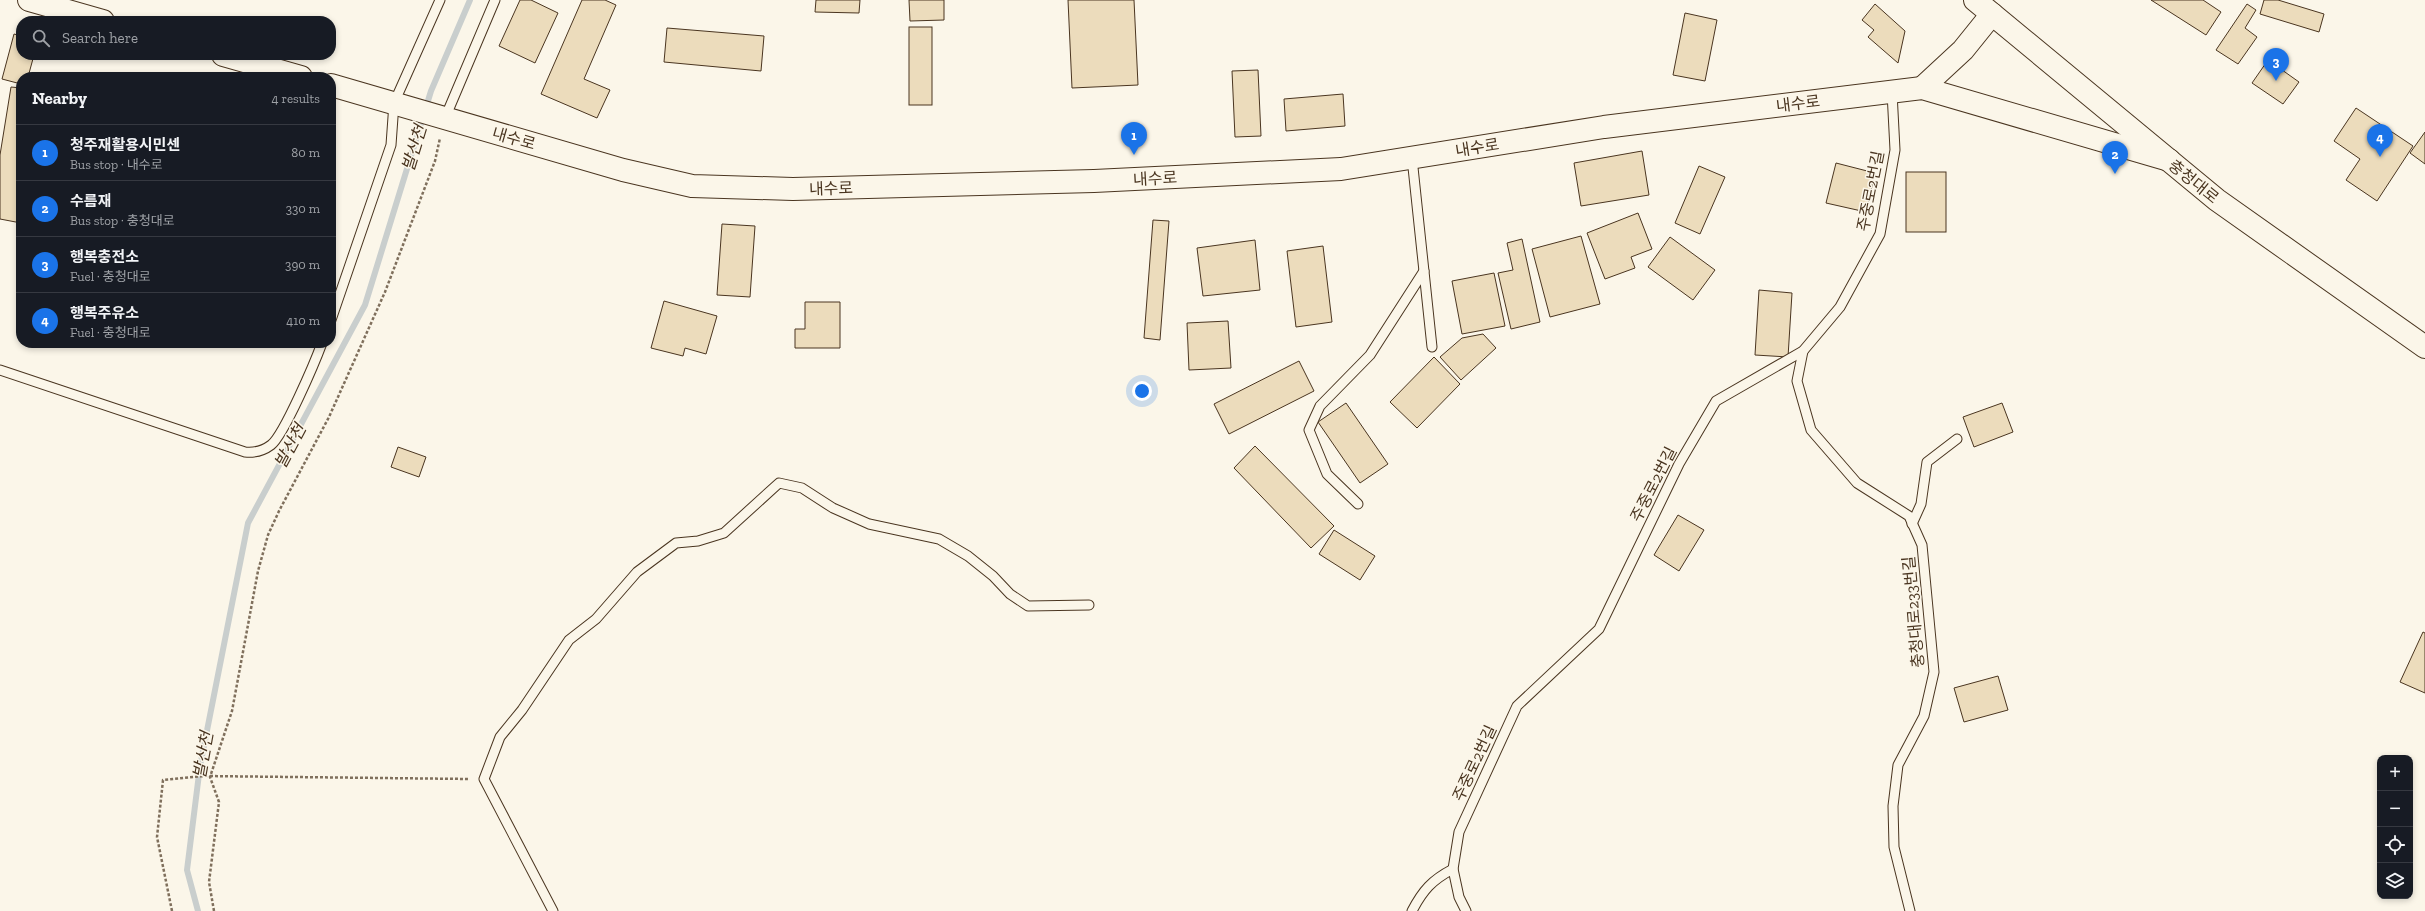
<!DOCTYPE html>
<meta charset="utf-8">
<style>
body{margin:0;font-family:"Zilla Slab","Noto Sans KR",serif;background:#20242c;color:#f1f3f6}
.controls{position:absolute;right:12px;bottom:12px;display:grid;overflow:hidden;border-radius:8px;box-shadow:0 2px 6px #0003}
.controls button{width:36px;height:36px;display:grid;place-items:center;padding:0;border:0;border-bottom:1px solid #363941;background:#171b24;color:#f1f3f6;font:20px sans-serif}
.you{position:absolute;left:1142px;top:391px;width:14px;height:14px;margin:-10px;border:3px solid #fff;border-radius:50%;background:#1a73e8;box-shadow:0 0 0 6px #1a73e833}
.badge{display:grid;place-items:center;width:26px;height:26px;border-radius:50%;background:#1a73e8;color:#fff;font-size:13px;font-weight:700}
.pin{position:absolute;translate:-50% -33px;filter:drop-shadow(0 1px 2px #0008)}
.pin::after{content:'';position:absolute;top:21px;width:14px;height:12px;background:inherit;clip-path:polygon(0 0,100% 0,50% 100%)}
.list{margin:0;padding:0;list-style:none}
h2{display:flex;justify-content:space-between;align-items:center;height:52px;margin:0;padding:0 16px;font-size:17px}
h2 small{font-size:13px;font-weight:400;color:#9ea1a6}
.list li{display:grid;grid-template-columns:26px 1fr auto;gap:12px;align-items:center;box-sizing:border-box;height:56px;padding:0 16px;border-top:1px solid #363941}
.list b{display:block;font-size:15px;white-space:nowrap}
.list p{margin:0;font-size:13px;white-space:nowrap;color:#9ea1a6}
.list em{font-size:13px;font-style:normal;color:#9ea1a6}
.icon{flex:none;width:22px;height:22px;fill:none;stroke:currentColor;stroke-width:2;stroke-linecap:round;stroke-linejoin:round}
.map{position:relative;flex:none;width:2425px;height:911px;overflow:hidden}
.search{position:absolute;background:#171b24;box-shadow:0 2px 6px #0003;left:16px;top:16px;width:320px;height:44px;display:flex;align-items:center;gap:10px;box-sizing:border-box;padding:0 14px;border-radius:16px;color:#9ea1a6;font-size:15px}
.panel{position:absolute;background:#171b24;box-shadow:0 2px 6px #0003;left:16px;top:72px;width:320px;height:276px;border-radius:16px}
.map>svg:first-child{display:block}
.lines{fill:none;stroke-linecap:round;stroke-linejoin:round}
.stream{stroke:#c9cecd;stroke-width:6}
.building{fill:#ecdcbc;stroke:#4a3520}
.service-casing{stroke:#4a3520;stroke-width:11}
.tertiary-casing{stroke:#4a3520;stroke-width:24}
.secondary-casing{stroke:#4a3520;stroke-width:24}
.path{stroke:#7f6f5c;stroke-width:2.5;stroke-dasharray:3 2;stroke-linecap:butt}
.service{stroke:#fbf6e9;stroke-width:9}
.tertiary{stroke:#fbf6e9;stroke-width:22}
.secondary{stroke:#fbf6e9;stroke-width:22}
.labels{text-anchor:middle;stroke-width:3;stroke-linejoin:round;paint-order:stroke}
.street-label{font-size:16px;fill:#4a3520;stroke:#fbf6e9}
.water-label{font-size:17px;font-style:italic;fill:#4a3520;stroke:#fbf6e9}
</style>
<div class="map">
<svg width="2425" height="911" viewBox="0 0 2425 911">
<rect width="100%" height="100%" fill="#fbf6e9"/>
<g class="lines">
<polyline class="stream" points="198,911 187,870 200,766 248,523 365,305 431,91 470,0"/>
</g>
<g class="building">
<polygon points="520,0 531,0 558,13 535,63 499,46"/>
<polygon points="582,0 605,0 616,5 584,79 610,90 597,118 541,94"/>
<polygon points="816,0 860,0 859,13 815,12"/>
<polygon points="909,0 944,0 944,20 910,21"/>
<polygon points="1068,0 1134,0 1138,85 1072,88"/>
<polygon points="2151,0 2203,0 2221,12 2206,35"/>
<polygon points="2264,0 2278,0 2324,14 2319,32 2260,14"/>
<polygon points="1875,4 1905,31 1898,63 1868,37 1874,30 1862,20"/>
<polygon points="2247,4 2256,10 2245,28 2257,37 2238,64 2216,50"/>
<polygon points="1685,13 1717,20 1705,81 1673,75"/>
<rect x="909" y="27" width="23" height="78"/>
<polygon points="667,28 764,36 761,71 664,62"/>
<polygon points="14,34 21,36 21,55 34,55 28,77 21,77 21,84 2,79"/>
<polygon points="2268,60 2299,82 2283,104 2252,83"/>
<polygon points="1258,70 1261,136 1235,137 1232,71"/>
<polygon points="11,87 21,88 21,223 0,219 0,155"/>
<polygon points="1343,94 1345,126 1286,131 1284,99"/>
<polygon points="2356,108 2413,146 2377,201 2346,180 2360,159 2334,141"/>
<polygon points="2425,132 2425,164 2410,153"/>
<polygon points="1642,151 1649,195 1581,206 1574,163"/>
<polygon points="1836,163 1875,173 1866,212 1826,203"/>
<polygon points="1699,166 1725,177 1700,234 1675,223"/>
<rect x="1906" y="172" width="40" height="60"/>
<polygon points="1638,213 1652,249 1631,257 1635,268 1605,279 1587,233"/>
<polygon points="1153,220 1169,221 1160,340 1144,338"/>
<polygon points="722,224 755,226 750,297 717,295"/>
<polygon points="1581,236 1600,304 1550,317 1532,249"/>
<polygon points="1670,237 1715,270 1693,300 1648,267"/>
<polygon points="1522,239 1540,322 1511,329 1498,273 1513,270 1507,243"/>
<polygon points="1255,240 1260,290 1203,296 1197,248"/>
<polygon points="1323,246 1332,322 1296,327 1287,251"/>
<polygon points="1494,273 1505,326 1462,334 1452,281"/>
<polygon points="1759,290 1792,293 1788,357 1755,355"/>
<polygon points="664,301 717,316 706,354 685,348 683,356 651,348"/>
<polygon points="805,302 840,302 840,348 795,348 795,329 805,329"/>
<polygon points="1228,321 1231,368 1189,370 1187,323"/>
<polygon points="1483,334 1496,348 1461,380 1440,357 1462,338"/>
<polygon points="1434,357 1460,384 1417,428 1390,402"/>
<polygon points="1299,361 1314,391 1229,434 1214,404"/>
<polygon points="1346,403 1388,464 1360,483 1318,422"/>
<polygon points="2002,403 2013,432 1974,447 1963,417"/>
<polygon points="1255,446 1334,526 1311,548 1234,468"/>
<polygon points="398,447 426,457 419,477 391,467"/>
<polygon points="1678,515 1704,530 1679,571 1654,555"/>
<polygon points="1334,530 1375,556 1360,580 1319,554"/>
<polygon points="2423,632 2425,633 2425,693 2400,682"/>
<polygon points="1998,676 2008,710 1964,722 1954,688"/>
</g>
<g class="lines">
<g class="service-casing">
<g id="service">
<polyline points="445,118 495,0"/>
<polyline points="1412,158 1432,347"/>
<polyline points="331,320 391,145 394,103 440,0"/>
<polyline points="1803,351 1797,381 1811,430 1857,483 1909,516 1922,545 1934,672 1924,716 1898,765 1893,806 1894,847 1910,911"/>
<path d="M0,370L245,452C255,453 263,451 271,445C284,435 315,362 322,343"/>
<polyline points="1358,504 1327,474 1309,430 1320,406 1370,355 1424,271"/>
<polyline points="1912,524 1921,504 1927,462 1957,439"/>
<polyline points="553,911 484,779 500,737 522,710 569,640 596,619 637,572 676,543 698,541 724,533 779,483 802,488 833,508 869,524 939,539 968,556 993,576 1010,594 1028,606 1089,605"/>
<path d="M1412,911C1423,890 1432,880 1453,869"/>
<polyline points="1466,911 1459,897 1453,869 1459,832 1517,706 1599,629 1679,464 1716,401 1803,351 1840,307 1880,234 1895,150 1892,92"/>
</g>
</g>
<g class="tertiary-casing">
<g id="tertiary">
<polyline points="29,0 103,21"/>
<polyline points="223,55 301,77"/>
<polyline points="331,85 623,170 692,186 793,189 1094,181 1341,169 1604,127 1922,88 2169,160"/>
<polyline points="1922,88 1963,50 1992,14"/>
</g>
</g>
<g class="secondary-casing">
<polyline id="secondary" points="1975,0 2217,200 2425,347"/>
</g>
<g class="path">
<polyline points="172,911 157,837 163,780 204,776 470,779"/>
<polyline points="214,911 209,882 219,802 210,777 232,711 258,571 268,535 279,511 329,417 385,292 435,161 440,138"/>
</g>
<use href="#service" class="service"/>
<use href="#tertiary" class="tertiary"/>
<use href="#secondary" class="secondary"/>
</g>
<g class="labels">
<g class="street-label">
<text transform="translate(1798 103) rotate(-7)" y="6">내수로</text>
<text transform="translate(514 138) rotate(16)" y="6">내수로</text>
<text transform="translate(1477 147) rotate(-9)" y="6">내수로</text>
<text transform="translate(1155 178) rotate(-3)" y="6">내수로</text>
<text transform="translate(2194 181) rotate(39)" y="6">충청대로</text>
<text transform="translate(831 188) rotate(-2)" y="6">내수로</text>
<text transform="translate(1870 191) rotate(-79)" y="6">주중로2번길</text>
<text transform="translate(1653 484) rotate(-63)" y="6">주중로2번길</text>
<text transform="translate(1913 612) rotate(-95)" y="6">충청대로233번길</text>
<text transform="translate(1474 763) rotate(-65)" y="6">주중로2번길</text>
</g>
<g class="water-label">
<text transform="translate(414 148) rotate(-73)" y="6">발산천</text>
<text transform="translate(290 446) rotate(-62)" y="6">발산천</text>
<text transform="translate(203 755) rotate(-80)" y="6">발산천</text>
</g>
</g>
</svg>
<div class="controls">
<button>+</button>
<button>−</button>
<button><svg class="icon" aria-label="locate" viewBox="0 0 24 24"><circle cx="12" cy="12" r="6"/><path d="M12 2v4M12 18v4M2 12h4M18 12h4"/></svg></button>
<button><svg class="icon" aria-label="layers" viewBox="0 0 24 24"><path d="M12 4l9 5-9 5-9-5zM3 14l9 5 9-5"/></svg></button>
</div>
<div class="you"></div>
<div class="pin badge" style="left:1134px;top:155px">1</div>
<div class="pin badge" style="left:2115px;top:174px">2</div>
<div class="pin badge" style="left:2276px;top:81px">3</div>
<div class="pin badge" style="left:2380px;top:157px">4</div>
<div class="search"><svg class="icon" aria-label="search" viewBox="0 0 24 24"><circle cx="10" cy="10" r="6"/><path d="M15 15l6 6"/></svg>Search here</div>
<section class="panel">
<h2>Nearby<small>4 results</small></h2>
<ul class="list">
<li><span class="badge">1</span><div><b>청주재활용시민센</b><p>Bus stop · 내수로</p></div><em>80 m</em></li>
<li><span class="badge">2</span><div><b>수름재</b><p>Bus stop · 충청대로</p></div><em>330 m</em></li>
<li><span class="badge">3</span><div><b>행복충전소</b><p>Fuel · 충청대로</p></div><em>390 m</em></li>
<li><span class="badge">4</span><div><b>행복주유소</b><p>Fuel · 충청대로</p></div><em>410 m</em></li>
</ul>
</section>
</div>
